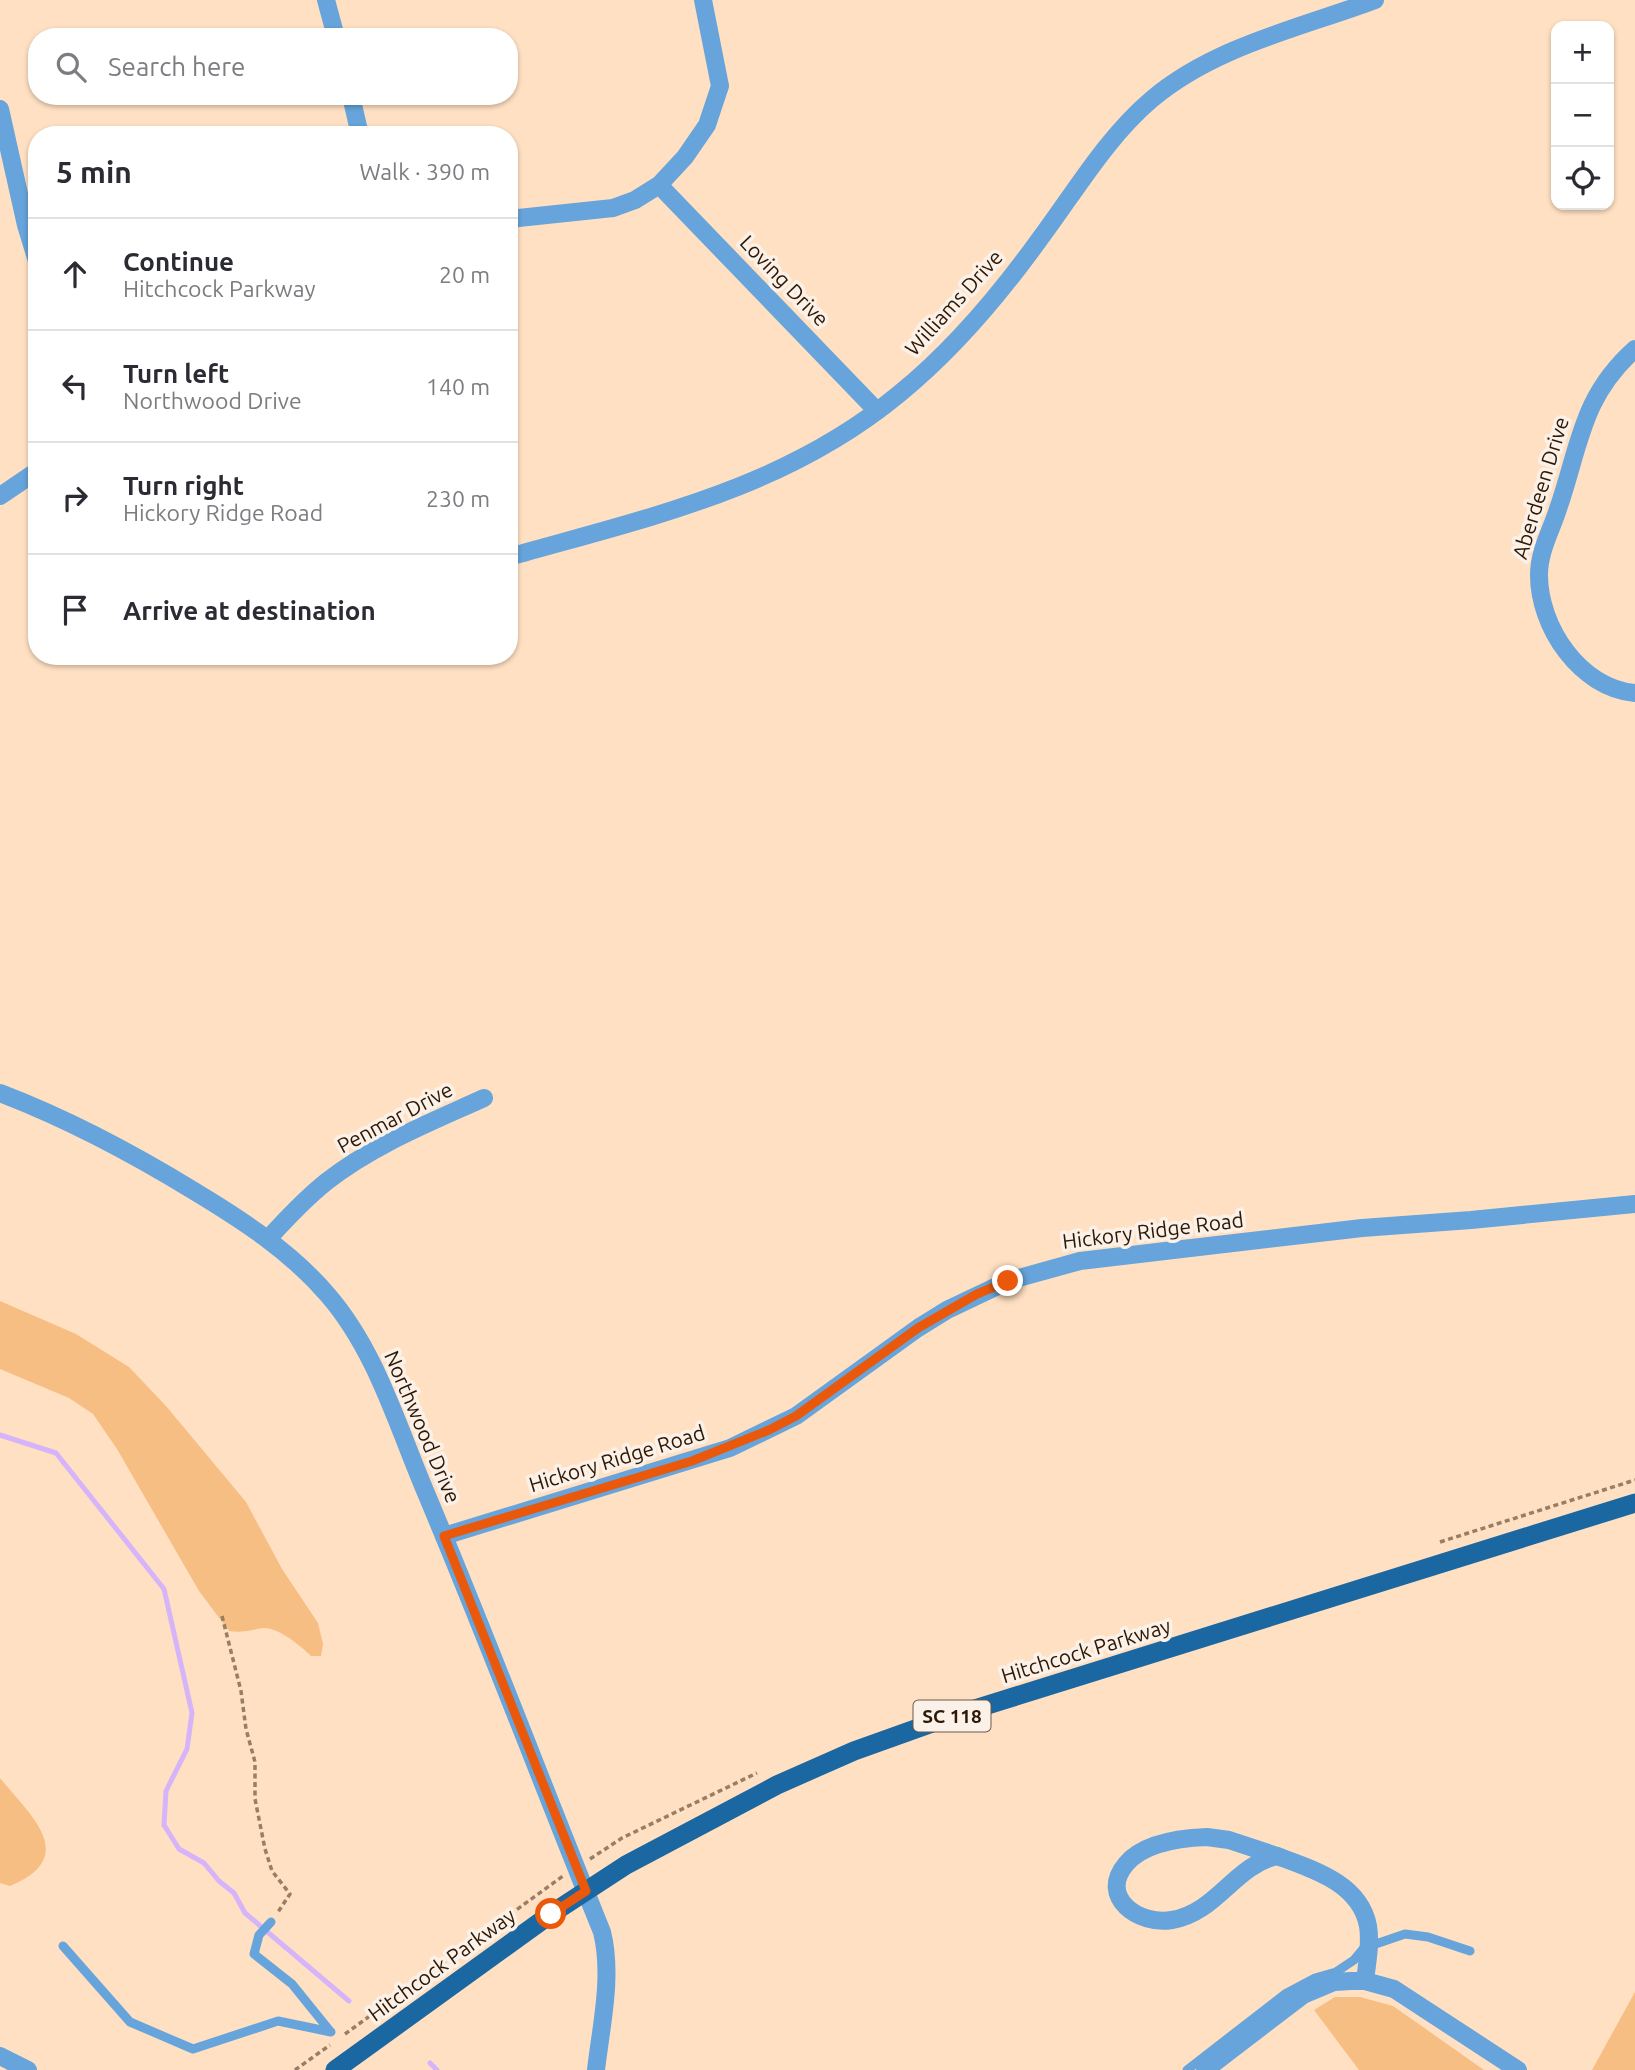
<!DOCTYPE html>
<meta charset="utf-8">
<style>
body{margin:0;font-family:Ubuntu,sans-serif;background:#f7f7f7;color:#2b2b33}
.controls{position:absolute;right:21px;top:21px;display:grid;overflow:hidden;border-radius:14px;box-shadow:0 2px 5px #0004}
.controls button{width:63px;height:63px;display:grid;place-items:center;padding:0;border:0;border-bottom:2px solid #e1e1e2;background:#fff;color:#2b2b33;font:35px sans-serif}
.stop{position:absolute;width:21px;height:21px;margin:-16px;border:5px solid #ea580c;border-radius:50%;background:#fff}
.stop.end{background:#ea580c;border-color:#fff;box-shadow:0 2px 7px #0008}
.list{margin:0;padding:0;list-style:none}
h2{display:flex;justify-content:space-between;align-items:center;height:91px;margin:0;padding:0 28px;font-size:30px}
h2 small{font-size:23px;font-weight:400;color:#7c7c81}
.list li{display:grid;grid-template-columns:46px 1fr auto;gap:21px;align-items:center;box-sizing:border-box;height:112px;padding:0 28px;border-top:2px solid #e1e1e2}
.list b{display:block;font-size:26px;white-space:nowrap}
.list p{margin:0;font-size:23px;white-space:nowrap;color:#7c7c81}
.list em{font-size:23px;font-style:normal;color:#7c7c81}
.icon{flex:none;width:38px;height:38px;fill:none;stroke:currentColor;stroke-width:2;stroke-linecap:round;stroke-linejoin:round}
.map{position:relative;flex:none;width:1635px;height:2070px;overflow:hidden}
.search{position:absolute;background:#fff;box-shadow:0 2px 5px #0004;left:28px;top:28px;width:490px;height:77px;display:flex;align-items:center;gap:18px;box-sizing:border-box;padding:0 24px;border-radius:28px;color:#7c7c81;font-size:26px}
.panel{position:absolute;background:#fff;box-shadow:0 2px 5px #0004;left:28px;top:126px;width:490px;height:539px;border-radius:28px}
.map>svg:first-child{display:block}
.green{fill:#f7be83}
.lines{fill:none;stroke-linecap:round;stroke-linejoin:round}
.stream{stroke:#d5b4f9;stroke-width:5}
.path{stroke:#977e65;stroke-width:3.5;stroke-dasharray:5 3.5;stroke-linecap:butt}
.service{stroke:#66a4db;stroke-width:9}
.minor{stroke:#66a4db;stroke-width:18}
.primary{stroke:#1a67a1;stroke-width:19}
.route{stroke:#ea580c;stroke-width:9}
.labels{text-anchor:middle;stroke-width:7;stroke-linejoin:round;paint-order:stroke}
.shield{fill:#fcf1e8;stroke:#6a5a49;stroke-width:2}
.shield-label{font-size:19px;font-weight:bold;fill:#2c1905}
.street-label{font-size:21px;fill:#2c1905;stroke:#fcf1e8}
</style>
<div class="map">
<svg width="1635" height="2070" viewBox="0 0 1635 2070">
<rect width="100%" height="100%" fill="#ffe0c2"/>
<g class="green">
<path d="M0,1301L76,1334L129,1367L166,1406L246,1502L282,1569L318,1623L323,1644L321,1656H311C301,1646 278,1627 263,1628C251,1630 242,1633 229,1631L199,1591L117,1449L93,1414L69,1398L0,1369Z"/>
<path d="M0,1778C30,1815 81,1857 10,1886L0,1883Z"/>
<polygon points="1635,1992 1635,2070 1592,2070"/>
<polygon points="1335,1997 1360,1997 1393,2006 1484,2070 1359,2070 1314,2010"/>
</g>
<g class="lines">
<g class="stream">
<polyline points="0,1435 56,1453 164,1589 192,1713 187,1749 166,1791 164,1825 179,1849 204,1863 219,1881 234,1893 245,1913 349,2001"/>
<polyline points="430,2063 437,2070"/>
</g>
<g class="path">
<polyline points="1440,1542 1635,1480"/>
<polyline points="222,1616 241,1691 246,1729 255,1762 255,1799 265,1849 272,1871 290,1894 278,1912"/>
<polyline points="590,1859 622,1838 757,1773"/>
<polyline points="345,2034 563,1876"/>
<polyline points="295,2070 330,2045"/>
</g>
<g class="service">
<polyline points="271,1922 259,1935 254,1954 292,1984 330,2031"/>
<polyline points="63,1946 130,2022 193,2049 278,2021 331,2032"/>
<polyline points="1187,2070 1285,1994 1315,1978 1336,1972 1354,1960 1364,1948 1405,1934 1428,1937 1470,1951"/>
</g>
<g class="minor">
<polyline points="326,0 336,37"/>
<polyline points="351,96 360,135"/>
<polyline points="0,109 26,225 37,261"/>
<polyline points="659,185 877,411"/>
<polyline points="509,219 613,208 635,200 659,185 685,157 707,125 720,86 703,0"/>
<path d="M1635,349C1581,397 1580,446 1558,509C1551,531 1539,551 1539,575C1539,627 1580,688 1635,693"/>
<polyline points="0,496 37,471"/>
<path d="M509,557C649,517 784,489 899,394C951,352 1000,294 1039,240C1075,192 1106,138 1152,99C1215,46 1300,28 1375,0"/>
<path d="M0,1093C68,1119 132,1153 194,1191C242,1220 290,1251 327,1294C376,1350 397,1425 426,1493C487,1638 543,1786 602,1932C613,1976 601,2026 596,2070"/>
<path d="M268,1239C286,1219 305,1199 326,1182C373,1145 429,1123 484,1098"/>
<polyline points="444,1536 730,1448 796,1416 918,1328 947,1310 1008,1281 1080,1261 1362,1228 1471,1220 1635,1204"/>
<path d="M1207,1837L1229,1840L1277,1856C1235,1865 1216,1913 1172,1920C1139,1926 1098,1897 1126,1864C1144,1842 1181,1838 1207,1837Z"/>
<path d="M1277,1856C1312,1869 1360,1883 1368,1926C1371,1944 1367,1963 1365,1981"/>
<polyline points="0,2056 28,2070"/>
<polyline points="1205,2070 1303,1995 1334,1982 1351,1981 1365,1981 1394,1989 1518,2070"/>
</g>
<polyline class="primary" points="335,2070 551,1914 626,1865 777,1785 854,1751 949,1717 1635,1503"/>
</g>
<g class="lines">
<polyline class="route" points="551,1914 586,1891 444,1536 692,1461 769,1430 796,1416 918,1328 977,1294 1008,1281"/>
</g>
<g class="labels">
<rect class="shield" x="913.5" y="1700.5" width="77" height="31" rx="5"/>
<g class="shield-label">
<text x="952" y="1723">SC 118</text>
</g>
<g class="street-label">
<text transform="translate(784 281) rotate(46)" y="7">Loving Drive</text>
<text transform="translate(954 303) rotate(-48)" y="7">Williams Drive</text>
<text transform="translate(1541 488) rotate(-73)" y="7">Aberdeen Drive</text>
<text transform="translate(395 1118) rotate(-28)" y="7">Penmar Drive</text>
<text transform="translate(1153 1231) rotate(-7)" y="7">Hickory Ridge Road</text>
<text transform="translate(422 1427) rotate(67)" y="7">Northwood Drive</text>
<text transform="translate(617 1459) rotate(-17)" y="7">Hickory Ridge Road</text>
<text transform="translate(1086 1651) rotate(-17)" y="7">Hitchcock Parkway</text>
<text transform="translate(442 1965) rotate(-36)" y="7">Hitchcock Parkway</text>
</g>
</g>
</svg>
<div class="controls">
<button>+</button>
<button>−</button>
<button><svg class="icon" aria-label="locate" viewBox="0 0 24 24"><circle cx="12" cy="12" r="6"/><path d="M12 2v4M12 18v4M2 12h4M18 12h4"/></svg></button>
</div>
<div class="stop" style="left:551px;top:1914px"></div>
<div class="stop end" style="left:1008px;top:1281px"></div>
<div class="search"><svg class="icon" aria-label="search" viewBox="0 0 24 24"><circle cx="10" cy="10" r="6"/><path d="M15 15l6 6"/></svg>Search here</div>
<section class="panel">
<h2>5 min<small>Walk · 390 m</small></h2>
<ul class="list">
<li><svg class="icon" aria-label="ahead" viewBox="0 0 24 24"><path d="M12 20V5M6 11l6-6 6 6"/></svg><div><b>Continue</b><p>Hitchcock Parkway</p></div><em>20 m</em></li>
<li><svg class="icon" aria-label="left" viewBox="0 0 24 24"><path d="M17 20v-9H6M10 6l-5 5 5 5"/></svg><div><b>Turn left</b><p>Northwood Drive</p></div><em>140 m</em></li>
<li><svg class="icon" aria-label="right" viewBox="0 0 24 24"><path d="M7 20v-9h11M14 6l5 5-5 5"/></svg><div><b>Turn right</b><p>Hickory Ridge Road</p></div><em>230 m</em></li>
<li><svg class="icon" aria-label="arrive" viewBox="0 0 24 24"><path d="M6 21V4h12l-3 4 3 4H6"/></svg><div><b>Arrive at destination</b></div></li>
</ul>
</section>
</div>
